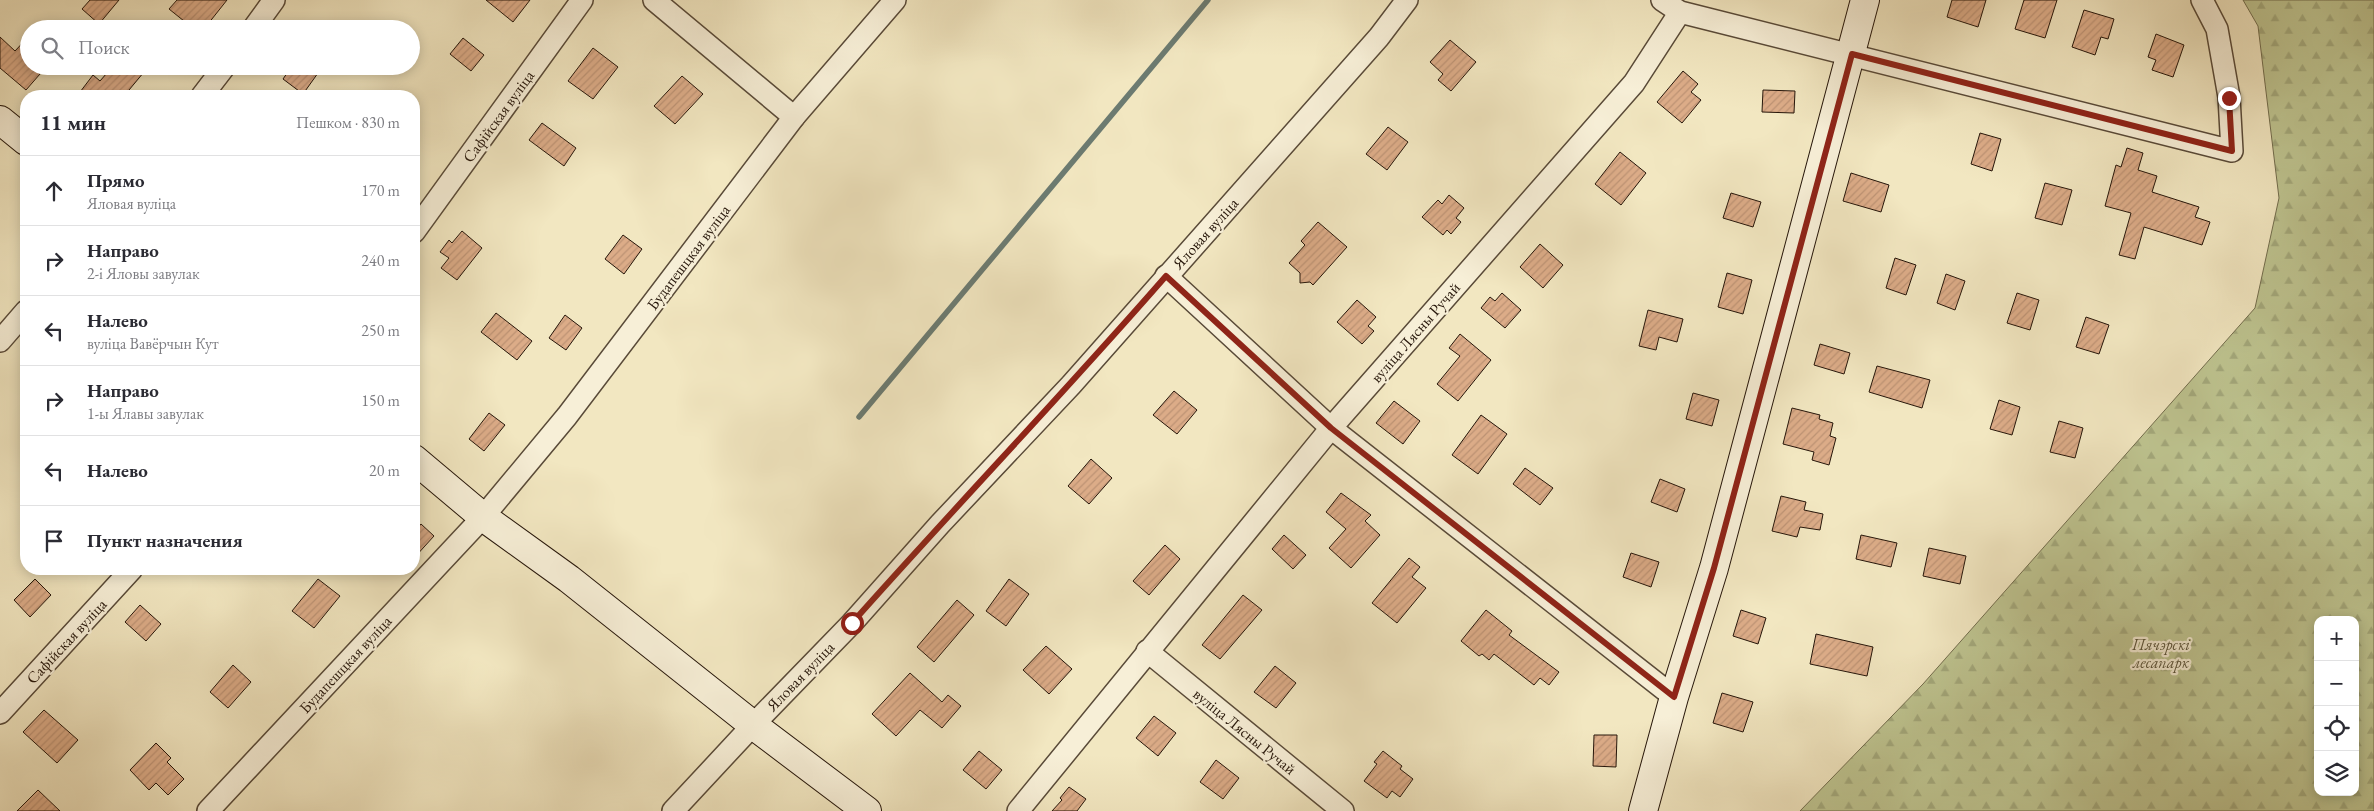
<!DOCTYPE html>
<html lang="ru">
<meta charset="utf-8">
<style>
body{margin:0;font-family:"EB Garamond",serif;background:#f2f2f3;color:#2b2b33}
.controls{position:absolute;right:15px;bottom:15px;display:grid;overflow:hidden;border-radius:10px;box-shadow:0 2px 12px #0003}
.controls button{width:45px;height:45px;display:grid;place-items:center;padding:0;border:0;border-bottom:1px solid #e1e1e2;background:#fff;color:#2b2b33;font:25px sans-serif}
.stop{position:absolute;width:15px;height:15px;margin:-11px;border:4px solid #8f2418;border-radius:50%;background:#fff}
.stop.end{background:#8f2418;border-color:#fff;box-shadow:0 1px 5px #0008}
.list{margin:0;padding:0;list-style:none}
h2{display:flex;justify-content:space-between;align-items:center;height:65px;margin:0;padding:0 20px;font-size:21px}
h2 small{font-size:16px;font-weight:400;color:#7c7c81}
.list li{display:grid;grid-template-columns:32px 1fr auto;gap:15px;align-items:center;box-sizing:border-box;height:70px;padding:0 20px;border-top:1px solid #e1e1e2}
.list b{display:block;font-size:19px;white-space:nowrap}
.list p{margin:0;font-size:16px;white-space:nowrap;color:#7c7c81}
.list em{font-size:16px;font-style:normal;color:#7c7c81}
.icon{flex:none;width:28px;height:28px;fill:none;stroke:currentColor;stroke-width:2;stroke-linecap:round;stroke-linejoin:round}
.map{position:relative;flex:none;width:2374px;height:811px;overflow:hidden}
.search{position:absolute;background:#fff;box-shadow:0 2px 12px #0003;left:20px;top:20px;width:400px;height:55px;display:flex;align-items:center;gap:12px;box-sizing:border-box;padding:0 18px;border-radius:28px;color:#7c7c81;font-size:19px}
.panel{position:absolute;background:#fff;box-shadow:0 2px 12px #0003;left:20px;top:90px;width:400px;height:485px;border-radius:20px}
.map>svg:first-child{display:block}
.forest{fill:url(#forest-firs);stroke:#726d4d;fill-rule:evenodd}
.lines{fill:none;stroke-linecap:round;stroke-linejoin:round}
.stream{stroke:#6c7b71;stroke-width:5.5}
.building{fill:url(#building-hatch);stroke:#26160a}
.street-casing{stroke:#594a38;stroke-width:24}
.secondary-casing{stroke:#26160a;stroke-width:30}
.street{stroke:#f7efd7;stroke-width:21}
.secondary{stroke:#f7efd7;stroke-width:28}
.route{stroke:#8f2418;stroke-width:6}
.labels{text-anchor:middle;stroke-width:4.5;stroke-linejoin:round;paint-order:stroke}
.street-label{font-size:16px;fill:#26160a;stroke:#f7efd7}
.park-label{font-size:16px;font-style:italic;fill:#5b5339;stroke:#f7efd7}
</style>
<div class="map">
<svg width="2374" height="811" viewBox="0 0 2374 811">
<defs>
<pattern id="forest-firs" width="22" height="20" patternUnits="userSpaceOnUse" patternTransform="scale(1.25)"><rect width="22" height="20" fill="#bec490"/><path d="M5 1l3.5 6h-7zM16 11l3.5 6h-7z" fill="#a3a87b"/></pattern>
<pattern id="building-hatch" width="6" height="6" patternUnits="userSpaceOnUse" patternTransform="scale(1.25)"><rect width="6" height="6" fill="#dcac88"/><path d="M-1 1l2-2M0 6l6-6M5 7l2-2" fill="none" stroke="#bd9374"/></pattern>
</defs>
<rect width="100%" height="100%" fill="#f2e7c1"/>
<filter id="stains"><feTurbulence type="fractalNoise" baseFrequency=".004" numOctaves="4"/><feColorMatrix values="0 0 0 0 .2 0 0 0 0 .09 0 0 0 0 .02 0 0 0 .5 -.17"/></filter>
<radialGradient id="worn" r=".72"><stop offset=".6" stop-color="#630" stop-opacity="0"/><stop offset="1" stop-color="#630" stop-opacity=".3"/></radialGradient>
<path class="forest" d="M2243,0H2374V811H1800L1923,684L2255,308L2279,198L2258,26ZM2318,620H2355V792H2318Z"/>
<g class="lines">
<polyline class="stream" points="859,417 1208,0"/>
</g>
<g class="building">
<polygon points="90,0 119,0 99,24 82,9"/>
<polygon points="177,0 227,0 204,29 194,29 169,9"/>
<polygon points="486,0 530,0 513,22"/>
<polygon points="1952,0 1986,0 1978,27 1947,17"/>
<polygon points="2024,0 2057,0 2045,38 2015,29"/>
<polygon points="2084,10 2114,19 2108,39 2101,37 2095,55 2072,47"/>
<polygon points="2156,34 2184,45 2173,77 2152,70 2156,60 2148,57"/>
<polygon points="29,36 29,66 47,66 26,90 0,68 0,37 15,51"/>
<polygon points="463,38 484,55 471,71 450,54"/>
<polygon points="1450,40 1476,62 1451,91 1438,80 1443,74 1430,62"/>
<polygon points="593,48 618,67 593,99 568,81"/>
<polygon points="113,66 149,66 124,96 77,96 93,75 100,81"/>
<polygon points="292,66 323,66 303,94 283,79"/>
<polygon points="1683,71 1698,84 1691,92 1701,100 1682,123 1657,102"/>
<polygon points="682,76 703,94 675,124 654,106"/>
<polygon points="1763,90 1795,91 1794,113 1762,112"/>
<polygon points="542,123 576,148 564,166 529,140"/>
<polygon points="1388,127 1408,142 1387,170 1366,154"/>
<polygon points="1980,133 2001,139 1992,171 1971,164"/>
<polygon points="2127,148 2143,153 2138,170 2157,176 2152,192 2199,207 2195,217 2210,222 2202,245 2144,227 2135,259 2119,255 2131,213 2105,206 2116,165 2121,167"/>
<polygon points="1620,152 1646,173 1621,205 1595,184"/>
<polygon points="1851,173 1889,185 1881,212 1843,201"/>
<polygon points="2045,183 2072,190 2062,225 2035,218"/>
<polygon points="1731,193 1761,202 1753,227 1723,218"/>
<polygon points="1449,195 1464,208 1456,218 1461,222 1451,234 1447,230 1443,235 1422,217 1438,200 1442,204"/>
<polygon points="1318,222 1347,247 1313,285 1310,282 1300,283 1300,273 1289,263 1305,245 1301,241"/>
<polygon points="462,231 482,248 457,280 441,268 449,258 440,252 449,240 452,243"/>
<polygon points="623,235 642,249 624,274 605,259"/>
<polygon points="1540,244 1563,265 1543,288 1520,267"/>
<polygon points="1895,258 1916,265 1906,295 1886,288"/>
<polygon points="1727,273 1752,280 1743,314 1718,307"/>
<polygon points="1946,274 1965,281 1955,310 1937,303"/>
<polygon points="1502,293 1521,310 1505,328 1481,308 1490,297 1495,301"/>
<polygon points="2017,293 2039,300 2030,330 2007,323"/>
<polygon points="1357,300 1376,317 1368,326 1374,331 1362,344 1337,322"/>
<polygon points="1648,310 1683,319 1677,342 1659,337 1656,350 1639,346"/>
<polygon points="496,313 532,341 517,360 481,332"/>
<polygon points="565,315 582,328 566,350 549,338"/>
<polygon points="2086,317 2109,325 2099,354 2076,347"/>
<polygon points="1460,334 1491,360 1458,401 1437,384 1460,356 1449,348"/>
<polygon points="1820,344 1850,353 1844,374 1814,365"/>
<polygon points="1877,366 1930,380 1922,408 1869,392"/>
<polygon points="1174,391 1197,410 1177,434 1153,415"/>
<polygon points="1693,393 1719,400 1712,426 1686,419"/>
<polygon points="1999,400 2020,407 2012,435 1990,429"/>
<polygon points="1394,401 1420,421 1403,444 1376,423"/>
<polygon points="1792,408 1820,415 1819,419 1833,423 1830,436 1836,438 1829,465 1812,460 1814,452 1783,444"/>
<polygon points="489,413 505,425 484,451 469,439"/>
<polygon points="1481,415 1507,434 1478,474 1452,455"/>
<polygon points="2059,421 2083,428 2075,458 2050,452"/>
<polygon points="1091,459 1112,478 1089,504 1068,486"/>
<polygon points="1525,468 1553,488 1540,505 1513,484"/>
<polygon points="1660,479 1685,489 1677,512 1651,502"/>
<polygon points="1341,493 1371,515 1365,521 1380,535 1351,568 1329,548 1346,529 1326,512"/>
<polygon points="1781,496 1806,502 1804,510 1823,514 1820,530 1800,527 1797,537 1772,531"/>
<polygon points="421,524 434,536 414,558 414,532"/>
<polygon points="1284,535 1306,555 1293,569 1272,549"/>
<polygon points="1861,535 1897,543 1891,567 1856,559"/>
<polygon points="1165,545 1180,559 1149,595 1133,581"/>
<polygon points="1929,548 1966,556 1960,584 1923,576"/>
<polygon points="1631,553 1659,562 1651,587 1623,577"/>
<polygon points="1409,558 1420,567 1412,577 1426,588 1397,623 1372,603"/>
<polygon points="35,579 51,595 30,617 14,600"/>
<polygon points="318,579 340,596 314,628 292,611"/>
<polygon points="1009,579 1029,594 1006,626 986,611"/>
<polygon points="1243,595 1262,610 1220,659 1202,645"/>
<polygon points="957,600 974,615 934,662 917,647"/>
<polygon points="140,605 161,624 146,641 125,622"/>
<polygon points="1486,610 1512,631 1509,635 1559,672 1549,685 1540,678 1534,685 1494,654 1489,660 1482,654 1479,656 1461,641"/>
<polygon points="1741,610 1766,618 1758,644 1733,636"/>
<polygon points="1816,634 1873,647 1867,676 1810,664"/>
<polygon points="1046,646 1072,669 1049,694 1023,670"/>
<polygon points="233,665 251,682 228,708 210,692"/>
<polygon points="1275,666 1296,683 1276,708 1254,692"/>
<polygon points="910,673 942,702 948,695 961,706 942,728 920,710 896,736 872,714"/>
<polygon points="1722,693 1753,702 1743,732 1713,723"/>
<polygon points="44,710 78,740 57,763 23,732"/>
<polygon points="1154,716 1176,733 1158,756 1136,738"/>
<polygon points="1594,735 1617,735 1616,767 1593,766"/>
<polygon points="156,743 171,758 167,762 184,779 168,795 156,783 149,790 130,770"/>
<polygon points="979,751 1002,770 986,789 963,770"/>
<polygon points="1383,751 1402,766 1400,769 1413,779 1400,797 1392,791 1387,798 1364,781 1377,764 1374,762"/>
<polygon points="1216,760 1239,778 1223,799 1200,782"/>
<polygon points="1069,787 1086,799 1077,811 1052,811 1062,800 1060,798"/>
<polygon points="38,790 60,811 17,811"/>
</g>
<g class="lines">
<g class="street-casing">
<g id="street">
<polyline points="654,0 794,117"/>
<polyline points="1662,0 1680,12 2232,151 2229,97 2217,29 2202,0"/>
<polyline points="253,29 274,0"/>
<polyline points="202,96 225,66"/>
<polyline points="414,232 582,0"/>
<polyline points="1166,276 1331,428 1674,697"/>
<polyline points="0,341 26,311"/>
<polyline points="1147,651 1343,811"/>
<polyline points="0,713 132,569"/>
<polyline points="208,811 483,517 567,416 794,117 895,0"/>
<polyline points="673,811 753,725 852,623 940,524 1071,385 1379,37 1407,0"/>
<polyline points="1018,811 1331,428 1634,83 1680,12"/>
</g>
</g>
<g class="secondary-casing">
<g id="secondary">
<polyline points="0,120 26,141"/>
<polyline points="414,459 483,517 569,579 753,725 867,811"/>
<polyline points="1643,811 1674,697 1714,568 1865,0"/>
</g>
</g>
<use href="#street" class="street"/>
<use href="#secondary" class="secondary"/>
</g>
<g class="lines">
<path class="route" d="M852,623C956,506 1064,393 1166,276L1331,428L1674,697L1714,568L1852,54L2232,151L2229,98"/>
</g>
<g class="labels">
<g class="street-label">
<text transform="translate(498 116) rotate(-54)" y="6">Сафійская вуліца</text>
<text transform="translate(1205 233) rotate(-48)" y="6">Яловая вуліца</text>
<text transform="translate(688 257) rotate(-53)" y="6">Будапешцкая вуліца</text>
<text transform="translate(1415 332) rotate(-49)" y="6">вуліца Лясны Ручай</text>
<text transform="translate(66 641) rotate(-47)" y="6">Сафійская вуліца</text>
<text transform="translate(345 664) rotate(-47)" y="6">Будапешцкая вуліца</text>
<text transform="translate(800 676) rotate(-46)" y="6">Яловая вуліца</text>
<text transform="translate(1245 731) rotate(39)" y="6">вуліца Лясны Ручай</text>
</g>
<g class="park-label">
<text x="2161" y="650">Пячэрскі<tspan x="2161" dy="18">лесапарк</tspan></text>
</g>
</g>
<rect width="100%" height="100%" filter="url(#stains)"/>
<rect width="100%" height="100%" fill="url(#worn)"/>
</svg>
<div class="controls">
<button>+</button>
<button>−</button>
<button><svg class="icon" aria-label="locate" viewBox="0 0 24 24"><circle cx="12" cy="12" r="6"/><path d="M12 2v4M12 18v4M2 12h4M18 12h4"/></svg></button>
<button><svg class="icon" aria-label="layers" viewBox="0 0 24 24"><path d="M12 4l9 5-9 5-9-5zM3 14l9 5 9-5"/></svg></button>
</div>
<div class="stop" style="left:852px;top:623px"></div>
<div class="stop end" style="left:2229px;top:98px"></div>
<div class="search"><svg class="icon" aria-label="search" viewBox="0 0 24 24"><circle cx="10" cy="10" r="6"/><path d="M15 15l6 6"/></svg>Поиск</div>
<section class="panel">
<h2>11 мин<small>Пешком · 830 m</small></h2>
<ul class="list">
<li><svg class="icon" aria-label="ahead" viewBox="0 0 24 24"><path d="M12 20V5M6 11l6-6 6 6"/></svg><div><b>Прямо</b><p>Яловая вуліца</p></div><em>170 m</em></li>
<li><svg class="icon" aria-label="right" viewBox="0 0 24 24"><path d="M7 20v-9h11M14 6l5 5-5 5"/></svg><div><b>Направо</b><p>2-і Яловы завулак</p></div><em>240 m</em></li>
<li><svg class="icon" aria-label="left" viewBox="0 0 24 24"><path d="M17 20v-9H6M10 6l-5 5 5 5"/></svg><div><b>Налево</b><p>вуліца Вавёрчын Кут</p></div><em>250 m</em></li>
<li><svg class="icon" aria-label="right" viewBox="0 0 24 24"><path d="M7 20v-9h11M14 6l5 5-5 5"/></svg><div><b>Направо</b><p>1-ы Ялавы завулак</p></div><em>150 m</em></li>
<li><svg class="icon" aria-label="left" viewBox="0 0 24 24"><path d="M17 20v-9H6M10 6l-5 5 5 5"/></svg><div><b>Налево</b></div><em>20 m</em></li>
<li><svg class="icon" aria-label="arrive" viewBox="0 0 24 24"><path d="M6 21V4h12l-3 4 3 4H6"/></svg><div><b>Пункт назначения</b></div></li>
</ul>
</section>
</div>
